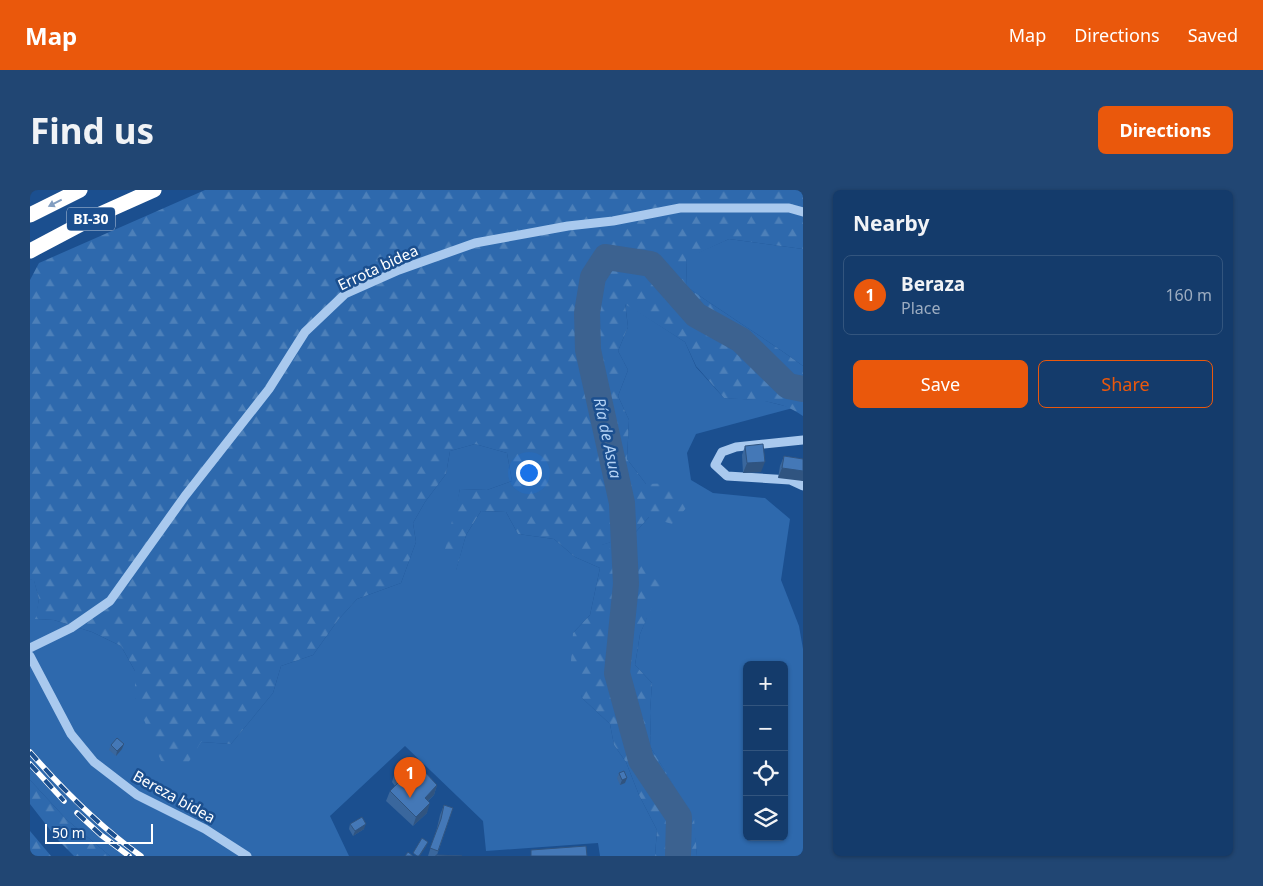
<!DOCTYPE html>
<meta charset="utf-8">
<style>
body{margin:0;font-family:"Noto Sans",sans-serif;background:#214673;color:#f1f3f6}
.controls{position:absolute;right:15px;bottom:15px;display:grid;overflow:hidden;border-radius:8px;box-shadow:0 1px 4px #0004}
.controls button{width:45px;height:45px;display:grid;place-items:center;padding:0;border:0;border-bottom:1px solid #33557e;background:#143b6b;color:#f1f3f6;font:25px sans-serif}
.scale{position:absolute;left:15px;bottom:12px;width:108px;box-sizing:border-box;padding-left:5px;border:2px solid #fff;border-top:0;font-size:14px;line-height:18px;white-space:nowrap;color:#fff;-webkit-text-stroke:4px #1b4f8f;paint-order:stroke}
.you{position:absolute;left:498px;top:282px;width:18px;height:18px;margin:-12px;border:4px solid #fff;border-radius:50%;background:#1a73e8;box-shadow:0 0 0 8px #1a73e833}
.badge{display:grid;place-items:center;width:32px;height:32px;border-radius:50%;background:#ea580c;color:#fff;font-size:16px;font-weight:700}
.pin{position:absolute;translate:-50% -41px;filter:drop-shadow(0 1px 2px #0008)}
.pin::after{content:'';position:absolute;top:26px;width:18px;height:15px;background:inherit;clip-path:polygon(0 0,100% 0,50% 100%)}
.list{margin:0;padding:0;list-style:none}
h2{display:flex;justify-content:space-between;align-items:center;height:65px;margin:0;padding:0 20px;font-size:21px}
h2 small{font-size:16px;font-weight:400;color:#9dadc1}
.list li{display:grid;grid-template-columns:32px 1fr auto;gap:15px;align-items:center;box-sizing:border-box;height:80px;margin:0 10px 10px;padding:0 10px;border:1px solid #33557e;border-radius:8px}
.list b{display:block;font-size:19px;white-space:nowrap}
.list p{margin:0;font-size:16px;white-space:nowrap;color:#9dadc1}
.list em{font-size:16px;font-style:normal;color:#9dadc1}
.actions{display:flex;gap:10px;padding:15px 20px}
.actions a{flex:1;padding:11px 0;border:1px solid #ea580c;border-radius:8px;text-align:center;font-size:18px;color:#ea580c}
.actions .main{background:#ea580c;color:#fff}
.icon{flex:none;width:28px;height:28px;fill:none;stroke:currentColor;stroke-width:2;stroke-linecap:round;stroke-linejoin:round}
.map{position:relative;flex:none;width:773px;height:666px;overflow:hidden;border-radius:8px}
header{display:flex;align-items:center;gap:30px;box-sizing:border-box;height:70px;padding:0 25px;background:#ea580c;color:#fff}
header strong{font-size:24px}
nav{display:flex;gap:28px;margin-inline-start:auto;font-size:18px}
.intro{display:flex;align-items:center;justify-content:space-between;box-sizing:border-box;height:120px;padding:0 30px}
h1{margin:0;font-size:35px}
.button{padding:12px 22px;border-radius:8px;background:#ea580c;color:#fff;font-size:18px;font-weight:700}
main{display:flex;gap:30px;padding:0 30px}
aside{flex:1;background:#143b6b;border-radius:8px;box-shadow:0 1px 4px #0004}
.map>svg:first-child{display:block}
.grass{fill:#2e69ad;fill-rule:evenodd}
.forest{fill:url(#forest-firs)}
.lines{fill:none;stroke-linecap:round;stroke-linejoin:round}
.river{stroke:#3c6290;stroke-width:26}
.minor{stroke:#a9c9ee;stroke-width:9}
.highway{stroke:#fff;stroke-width:15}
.rail-casing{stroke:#fff;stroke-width:5.5}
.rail{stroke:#1b4f8f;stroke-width:4;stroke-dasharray:11;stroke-linecap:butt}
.wall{fill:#3a679d}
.shaded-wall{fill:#305480}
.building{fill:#4478b7;stroke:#305480}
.oneway{fill:#829ec1}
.labels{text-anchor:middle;stroke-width:5;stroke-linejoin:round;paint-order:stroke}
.shield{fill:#1b4f8f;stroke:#bbcadd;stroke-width:1}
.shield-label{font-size:14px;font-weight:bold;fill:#fff}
.street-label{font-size:15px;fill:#fff;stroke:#1b4f8f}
.water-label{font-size:16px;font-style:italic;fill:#b5d3f5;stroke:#1b4f8f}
</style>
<header>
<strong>Map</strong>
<nav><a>Map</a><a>Directions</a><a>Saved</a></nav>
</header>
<div class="intro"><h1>Find us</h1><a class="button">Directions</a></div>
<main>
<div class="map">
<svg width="773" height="666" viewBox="0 0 773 666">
<defs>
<pattern id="forest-firs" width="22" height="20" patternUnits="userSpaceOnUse" patternTransform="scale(1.25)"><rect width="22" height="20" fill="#2e69ad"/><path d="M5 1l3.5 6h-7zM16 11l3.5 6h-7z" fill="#4d80b9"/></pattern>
</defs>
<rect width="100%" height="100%" fill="#1b4f8f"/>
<g class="grass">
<path d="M699,49L773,59V176C735,148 695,124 657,97L656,68Z"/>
<path d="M595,113L655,152L666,177L694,208L731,210L763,218L666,244L657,263L661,290L683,303L735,308L760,329L751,390L769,436L773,459V666H667L663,628L621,558L620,522L622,493L605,475L610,444L617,427L571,355L603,345L619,327L616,294L597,269L599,230L588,206L598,180L588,161L598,137ZM717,475H754V647H717Z"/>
<polygon points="445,254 477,263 482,291 457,300 430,299 425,324 426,380 436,345 451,321 476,322 488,344 524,349 545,367 570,378 560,425 543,443 552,508 580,534 584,555 596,572 609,605 627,640 625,666 570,666 568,653 456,661 453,631 375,556 300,626 319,666 80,666 37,630 0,590 0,389 4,390 9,409 6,429 24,430 62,442 91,456 105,481 105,508 171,552 201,554 243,503 251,476 283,465 308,430 327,409 371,393 386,352 383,333 395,312 416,284 420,261"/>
</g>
<g class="forest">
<path d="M175,0H773V59L699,49L656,69L657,97C695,124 735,148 773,176V226C751,209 720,210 694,208L666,176L655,152L595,114L598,137L588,161L598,180L588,206L599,230L597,269L616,294L645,293L658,316L642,334L619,327L603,345L572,355L612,374L631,396L610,444L605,475L622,493L620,522L621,558L664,628L667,666H625L627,640L609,605L596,572L584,555L580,534L552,508L541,471L543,443L560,425L570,378L545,367L524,349L488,344L476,322L451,321L436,345L426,381L415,359L430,299L457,300L482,291L477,263L445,254L420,261L416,284L395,312L383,333L386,352L371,393L327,409L308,430L283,465L251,476L243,503L201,554L171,552L155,578L131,571L105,508V481L91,456L62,442L24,430L5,429L9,409L4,391L0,389V90L9,73Z"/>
<polygon points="0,590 37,630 80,666 44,666 28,650 0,614"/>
<polygon points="0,641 21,666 0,666"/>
</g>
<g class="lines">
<polyline class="river" points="648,666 649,627 611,570 587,483 596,394 592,313 558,160 557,123 563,87 576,67 621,74 666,125 711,150 758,196 773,199"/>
<g class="minor">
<polyline points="773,250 706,257 692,262 685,275 697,286 760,290 773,296"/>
<polyline points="0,458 41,438 80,411 155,306 239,199 275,142 315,104 369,80 445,53 538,36 583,31 650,18 759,18 773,22"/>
<polyline points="0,466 41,544 64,572 107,605 175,639 217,666"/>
</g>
<g class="highway">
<polyline points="0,25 50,0"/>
<polyline points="0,61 68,25 124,0"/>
</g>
<g class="rail-casing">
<g id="rail">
<path d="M0,562C34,601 69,636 111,666"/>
<polyline points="0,574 34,611"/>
<polyline points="47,623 71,645 99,666"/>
</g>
</g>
<use href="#rail" class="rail"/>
</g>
<g class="wall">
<polygon points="715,256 731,282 713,283 712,265"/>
<polygon points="754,266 773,269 748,288 750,276"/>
<polygon points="81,555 92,559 86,566 79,560"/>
<polygon points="365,582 407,595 404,605 398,611 397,623 383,636 356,611 360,601 365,596 362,592"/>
<polygon points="589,583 595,593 590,595 587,588"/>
<polygon points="414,615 423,618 407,665 432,666 398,666 407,638 410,625"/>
<polygon points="320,634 334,639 323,646 319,639"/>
</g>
<g class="shaded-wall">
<polygon points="735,272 731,282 713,283 717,273"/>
<polygon points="752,278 773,281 773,291 748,288"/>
<polygon points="94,554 92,559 86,566 87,561"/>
<polygon points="597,588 595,593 590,595 592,590"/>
<polygon points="407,595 404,605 391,617 395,608"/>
<polygon points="400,613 397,623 383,636 386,627"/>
<polygon points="336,634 334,639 323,646 325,641"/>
<polygon points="398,652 396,657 390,666 389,666"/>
</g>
<g class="building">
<polygon points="733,254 735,272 717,273 715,256"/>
<polygon points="754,266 773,269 773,281 752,278"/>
<polygon points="87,548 94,554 87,561 81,555"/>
<polygon points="381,567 407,595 395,608 400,613 386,627 360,601 372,589 365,582"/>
<polygon points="594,581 597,588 592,590 589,583"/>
<polygon points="414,615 423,618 408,661 400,658 411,629"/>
<polygon points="332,627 336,634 325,641 320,634"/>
<polygon points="392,648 398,652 389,666 387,666 383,663"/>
<polygon points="556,656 557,666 501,666 501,660"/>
<polygon points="378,662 383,666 375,666"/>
<polygon points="406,665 432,666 406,666"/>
</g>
<defs><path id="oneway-solid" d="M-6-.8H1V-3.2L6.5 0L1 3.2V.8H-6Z" transform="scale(1.25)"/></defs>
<use class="oneway" href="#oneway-solid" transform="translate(25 13) rotate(153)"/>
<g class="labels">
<rect class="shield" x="37" y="17.5" width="48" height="23" rx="4"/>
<g class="shield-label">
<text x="61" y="34">BI-30</text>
</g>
<g class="street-label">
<text transform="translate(348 78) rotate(-25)" y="5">Errota bidea</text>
<text transform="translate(144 607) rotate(29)" y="5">Bereza bidea</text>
</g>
<g class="water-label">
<text transform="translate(578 248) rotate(78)" y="6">Ría de Asua</text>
</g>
</g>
</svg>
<div class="controls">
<button>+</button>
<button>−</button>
<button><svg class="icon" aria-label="locate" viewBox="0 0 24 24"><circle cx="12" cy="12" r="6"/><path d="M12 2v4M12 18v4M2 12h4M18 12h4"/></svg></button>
<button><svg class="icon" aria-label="layers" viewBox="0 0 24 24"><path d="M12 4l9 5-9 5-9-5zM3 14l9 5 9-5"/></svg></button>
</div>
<div class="scale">50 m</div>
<div class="you"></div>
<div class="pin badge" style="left:380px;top:608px">1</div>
</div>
<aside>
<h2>Nearby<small></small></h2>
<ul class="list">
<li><span class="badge">1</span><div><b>Beraza</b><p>Place</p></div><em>160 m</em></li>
</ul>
<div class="actions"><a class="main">Save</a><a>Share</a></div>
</aside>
</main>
